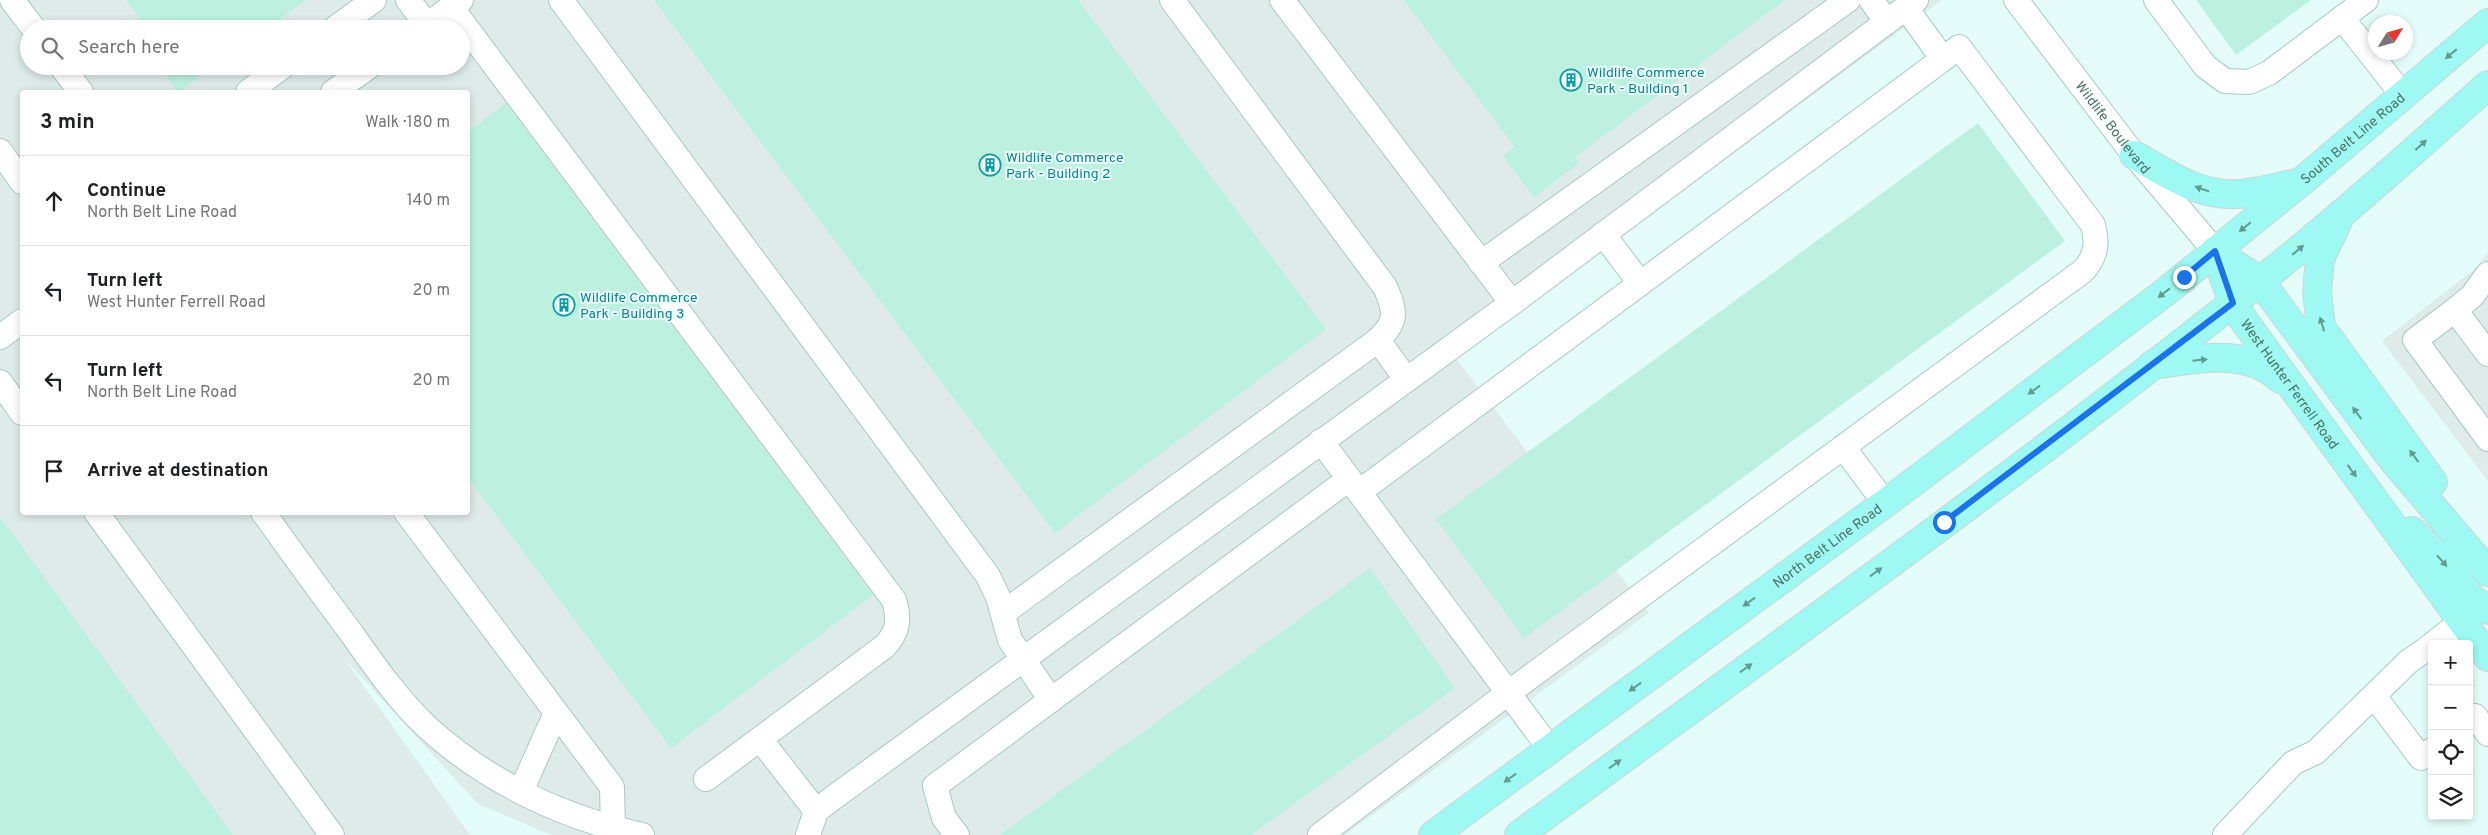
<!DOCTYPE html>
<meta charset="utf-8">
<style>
body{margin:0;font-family:Overpass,sans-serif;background:#f2f2f2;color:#202124}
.controls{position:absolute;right:15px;bottom:15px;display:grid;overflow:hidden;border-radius:5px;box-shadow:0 2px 8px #0003}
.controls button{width:45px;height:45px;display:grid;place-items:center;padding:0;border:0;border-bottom:1px solid #e0e0e0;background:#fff;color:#202124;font:25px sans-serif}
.compass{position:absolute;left:2368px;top:15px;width:45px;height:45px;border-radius:50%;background:#fff;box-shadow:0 2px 8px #0003;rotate:53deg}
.stop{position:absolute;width:15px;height:15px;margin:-11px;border:4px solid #1a73e8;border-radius:50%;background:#fff}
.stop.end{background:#1a73e8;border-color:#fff;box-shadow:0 1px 5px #0008}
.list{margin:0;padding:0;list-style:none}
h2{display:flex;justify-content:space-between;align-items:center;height:65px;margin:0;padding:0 20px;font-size:21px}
h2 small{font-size:16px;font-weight:400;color:#757577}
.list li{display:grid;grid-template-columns:32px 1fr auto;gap:15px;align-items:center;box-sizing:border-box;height:90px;padding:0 20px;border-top:1px solid #e0e0e0}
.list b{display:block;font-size:19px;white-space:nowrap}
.list p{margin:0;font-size:16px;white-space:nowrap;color:#757577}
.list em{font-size:16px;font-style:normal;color:#757577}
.icon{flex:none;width:28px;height:28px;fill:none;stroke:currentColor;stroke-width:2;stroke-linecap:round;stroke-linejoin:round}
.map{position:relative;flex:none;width:2488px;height:835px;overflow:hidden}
.search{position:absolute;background:#fff;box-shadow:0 2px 8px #0003;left:20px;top:20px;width:450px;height:55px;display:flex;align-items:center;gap:12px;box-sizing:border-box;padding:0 18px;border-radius:28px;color:#757577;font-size:19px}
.panel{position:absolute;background:#fff;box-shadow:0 2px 8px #0003;left:20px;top:90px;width:450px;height:425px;border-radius:5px}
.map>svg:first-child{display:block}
.industrial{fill:#deebe8;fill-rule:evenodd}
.building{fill:#bcf1e0}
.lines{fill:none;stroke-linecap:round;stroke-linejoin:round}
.minor-casing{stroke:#a8cac1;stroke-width:26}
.major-casing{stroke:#ccd8d4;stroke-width:30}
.minor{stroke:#fff;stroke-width:24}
.major{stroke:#9df9f1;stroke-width:28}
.oneway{fill:#639b8f}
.route{stroke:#1a73e8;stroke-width:6}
.labels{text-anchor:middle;stroke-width:4;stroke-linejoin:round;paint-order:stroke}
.culture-label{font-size:14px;fill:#0d838f;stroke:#eafffc;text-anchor:start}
.street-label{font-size:14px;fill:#4a7365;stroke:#eafffc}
</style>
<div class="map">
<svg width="2488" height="835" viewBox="0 0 2488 835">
<rect width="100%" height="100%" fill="#e4fcf9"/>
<g class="industrial">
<path d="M0,0H1942L1456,358L1649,613L1345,835H551L478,804L343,657L470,835H0ZM29,29H461V66H29ZM22,92H468V512H22Z"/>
<polygon points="2488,253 2488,481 2382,341 2477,267"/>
</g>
<g class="building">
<polygon points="126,0 306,0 266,29 147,29"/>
<polygon points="654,0 1078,0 1326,329 1055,533"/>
<polygon points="1404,0 1785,0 1575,157 1579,163 1534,197 1503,156 1515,147"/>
<polygon points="2196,0 2311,0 2236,55"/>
<polygon points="159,66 214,66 178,92"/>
<polygon points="506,103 873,595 671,748 468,478 468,132"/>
<polygon points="1978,123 2065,241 1524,638 1436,519"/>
<polygon points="0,517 233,835 0,835"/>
<polygon points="1370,568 1455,688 1251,835 1000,835"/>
</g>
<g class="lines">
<g class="minor-casing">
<g id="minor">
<polyline points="12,0 34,29"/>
<polyline points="408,0 427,25"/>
<polyline points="561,0 988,576 998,597 1010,640 1051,700"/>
<polyline points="1282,0 1512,303"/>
<polyline points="1871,0 1887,22"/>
<path id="s1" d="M2016,0L2134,155L2215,251"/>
<polyline points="2156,0 2205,66 2225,81 2249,82 2269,73 2366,0"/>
<path d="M451,7L894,600C900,619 898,632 885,646L706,779"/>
<polyline points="2342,18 2402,94"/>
<polyline points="334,29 374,0"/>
<polyline points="422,29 461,0"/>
<polyline points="61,66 81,92"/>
<polyline points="248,92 283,66"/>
<polyline points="333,92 370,66"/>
<polyline points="0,151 22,182"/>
<polyline points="1603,234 1640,283"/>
<polyline points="1481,263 1848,0"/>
<polyline points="2488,274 2472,296 2455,310 2488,354"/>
<polyline points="2455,310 2415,340 2488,439"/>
<polyline points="0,337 22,321"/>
<polyline points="1378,340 1406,379"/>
<polyline points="0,382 22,413"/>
<polyline points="1321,441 1550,749"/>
<polyline points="1843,447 1885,503"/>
<polyline points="1359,492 1943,59"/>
<polyline points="96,512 332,835"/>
<path d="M263,512C292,553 322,594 352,634C375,667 399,701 428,728C487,782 564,818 642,835"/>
<polyline points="406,512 612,787 613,829"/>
<path d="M1003,613L1374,343C1397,324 1397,313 1385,287L1172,0"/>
<polyline points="2433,644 2462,621"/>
<polyline points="2374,696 2421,758 2432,750"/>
<polyline points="2469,721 2475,716 2488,734"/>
<polyline points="760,739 816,811"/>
<polyline points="521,791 556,713"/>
<polyline points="808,835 816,811 833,798 1512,303 1916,0"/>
<polyline points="957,835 944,818 935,786 1349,479"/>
<path d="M1320,835L1508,693L2083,271C2096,257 2098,243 2093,225L1959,47L1943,59L1906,8"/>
<polyline points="2225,835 2293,763 2316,752 2408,662 2432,645"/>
</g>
</g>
<g class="major-casing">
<g id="major">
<path d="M2134,155C2165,172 2199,197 2237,194C2257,193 2277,187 2297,183"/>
<polyline points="2338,221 2320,259 2317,292 2321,327 2433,482"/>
<path id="s2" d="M2215,251L2233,303L2245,322L2488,657"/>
<polyline points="2215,251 2260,281 2392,459 2488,572"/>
<path d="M2152,365C2186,361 2226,351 2259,365C2267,368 2275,375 2282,380"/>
<polyline points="2412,531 2442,560 2472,599 2488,610"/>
<path id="s3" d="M1433,835L1895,496L2164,293L2301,182L2488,23"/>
<path d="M1519,835C1767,653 2019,474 2259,282C2338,219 2413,152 2488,85"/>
</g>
</g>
<use href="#minor" class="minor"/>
<use href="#major" class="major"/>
</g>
<defs><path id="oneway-solid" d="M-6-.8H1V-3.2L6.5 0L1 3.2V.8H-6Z" transform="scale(1.25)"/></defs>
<g class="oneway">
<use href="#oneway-solid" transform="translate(2451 54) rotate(140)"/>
<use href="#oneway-solid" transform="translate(2421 145) rotate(-42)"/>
<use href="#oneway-solid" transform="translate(2202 189) rotate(-161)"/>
<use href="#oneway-solid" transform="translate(2245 227) rotate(141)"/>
<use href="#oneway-solid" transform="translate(2298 250) rotate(-40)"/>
<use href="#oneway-solid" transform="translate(2164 293) rotate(142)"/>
<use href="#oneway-solid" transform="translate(2322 324) rotate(-106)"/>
<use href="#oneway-solid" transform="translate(2200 360) rotate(-6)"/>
<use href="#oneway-solid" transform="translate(2034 390) rotate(144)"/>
<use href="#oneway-solid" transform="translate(2357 413) rotate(-126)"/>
<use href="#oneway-solid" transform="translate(2414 456) rotate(-126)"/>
<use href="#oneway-solid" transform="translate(2352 471) rotate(54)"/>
<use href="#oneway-solid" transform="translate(2442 561) rotate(48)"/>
<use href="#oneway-solid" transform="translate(1876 572) rotate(-36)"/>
<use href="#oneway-solid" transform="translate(1749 602) rotate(144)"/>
<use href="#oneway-solid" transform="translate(1746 668) rotate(-36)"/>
<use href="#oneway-solid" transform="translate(1635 687) rotate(144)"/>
<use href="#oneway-solid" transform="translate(1615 764) rotate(-36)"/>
<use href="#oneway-solid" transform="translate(1510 778) rotate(144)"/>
</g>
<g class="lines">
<polyline class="route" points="1944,522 2233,303 2215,251 2184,277"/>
</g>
<defs>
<g id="building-ring" transform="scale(1.125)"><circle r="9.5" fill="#eafffc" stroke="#0f9aa8" stroke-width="1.5"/><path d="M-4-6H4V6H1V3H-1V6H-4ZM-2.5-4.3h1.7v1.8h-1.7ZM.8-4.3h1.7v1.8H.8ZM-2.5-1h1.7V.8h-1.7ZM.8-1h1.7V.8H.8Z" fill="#0f9aa8"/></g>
</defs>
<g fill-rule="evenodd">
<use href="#building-ring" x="1571" y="80"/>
<use href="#building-ring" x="990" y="165"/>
<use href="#building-ring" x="564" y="305"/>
</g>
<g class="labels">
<g class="culture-label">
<text x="1587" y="77">Wildlife Commerce<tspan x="1587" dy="16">Park - Building 1</tspan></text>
<text x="1006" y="162">Wildlife Commerce<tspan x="1006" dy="16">Park - Building 2</tspan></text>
<text x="580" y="302">Wildlife Commerce<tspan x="580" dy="16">Park - Building 3</tspan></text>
</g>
<g class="street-label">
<text dy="5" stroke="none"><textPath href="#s1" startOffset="160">Wildlife Boulevard</textPath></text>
<text dy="5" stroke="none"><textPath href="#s3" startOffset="1154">South Belt Line Road</textPath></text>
<text dy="5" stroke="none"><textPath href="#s2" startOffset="154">West Hunter Ferrell Road</textPath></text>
<text dy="5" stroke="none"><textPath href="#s3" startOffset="489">North Belt Line Road</textPath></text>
</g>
</g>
</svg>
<div class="controls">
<button>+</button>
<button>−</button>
<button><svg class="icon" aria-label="locate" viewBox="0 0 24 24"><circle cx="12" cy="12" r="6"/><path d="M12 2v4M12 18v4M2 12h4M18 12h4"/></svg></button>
<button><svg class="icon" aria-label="layers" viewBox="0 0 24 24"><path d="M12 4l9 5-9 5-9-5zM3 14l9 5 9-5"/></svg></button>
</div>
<svg class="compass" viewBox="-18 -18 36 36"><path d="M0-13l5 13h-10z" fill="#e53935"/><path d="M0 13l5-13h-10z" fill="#757577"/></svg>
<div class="stop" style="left:1944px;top:522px"></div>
<div class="stop end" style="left:2184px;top:277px"></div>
<div class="search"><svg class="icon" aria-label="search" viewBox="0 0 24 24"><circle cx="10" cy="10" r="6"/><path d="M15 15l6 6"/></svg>Search here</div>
<section class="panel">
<h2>3 min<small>Walk · 180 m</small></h2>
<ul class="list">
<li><svg class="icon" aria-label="ahead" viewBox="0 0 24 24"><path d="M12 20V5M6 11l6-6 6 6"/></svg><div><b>Continue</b><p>North Belt Line Road</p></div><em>140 m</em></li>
<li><svg class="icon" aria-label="left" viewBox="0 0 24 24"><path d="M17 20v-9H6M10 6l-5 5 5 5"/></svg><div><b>Turn left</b><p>West Hunter Ferrell Road</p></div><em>20 m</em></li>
<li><svg class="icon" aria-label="left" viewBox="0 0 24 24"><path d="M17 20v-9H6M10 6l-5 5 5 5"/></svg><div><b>Turn left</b><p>North Belt Line Road</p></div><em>20 m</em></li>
<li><svg class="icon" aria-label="arrive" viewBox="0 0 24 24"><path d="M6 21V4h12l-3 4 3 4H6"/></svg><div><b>Arrive at destination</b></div></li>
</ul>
</section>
</div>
